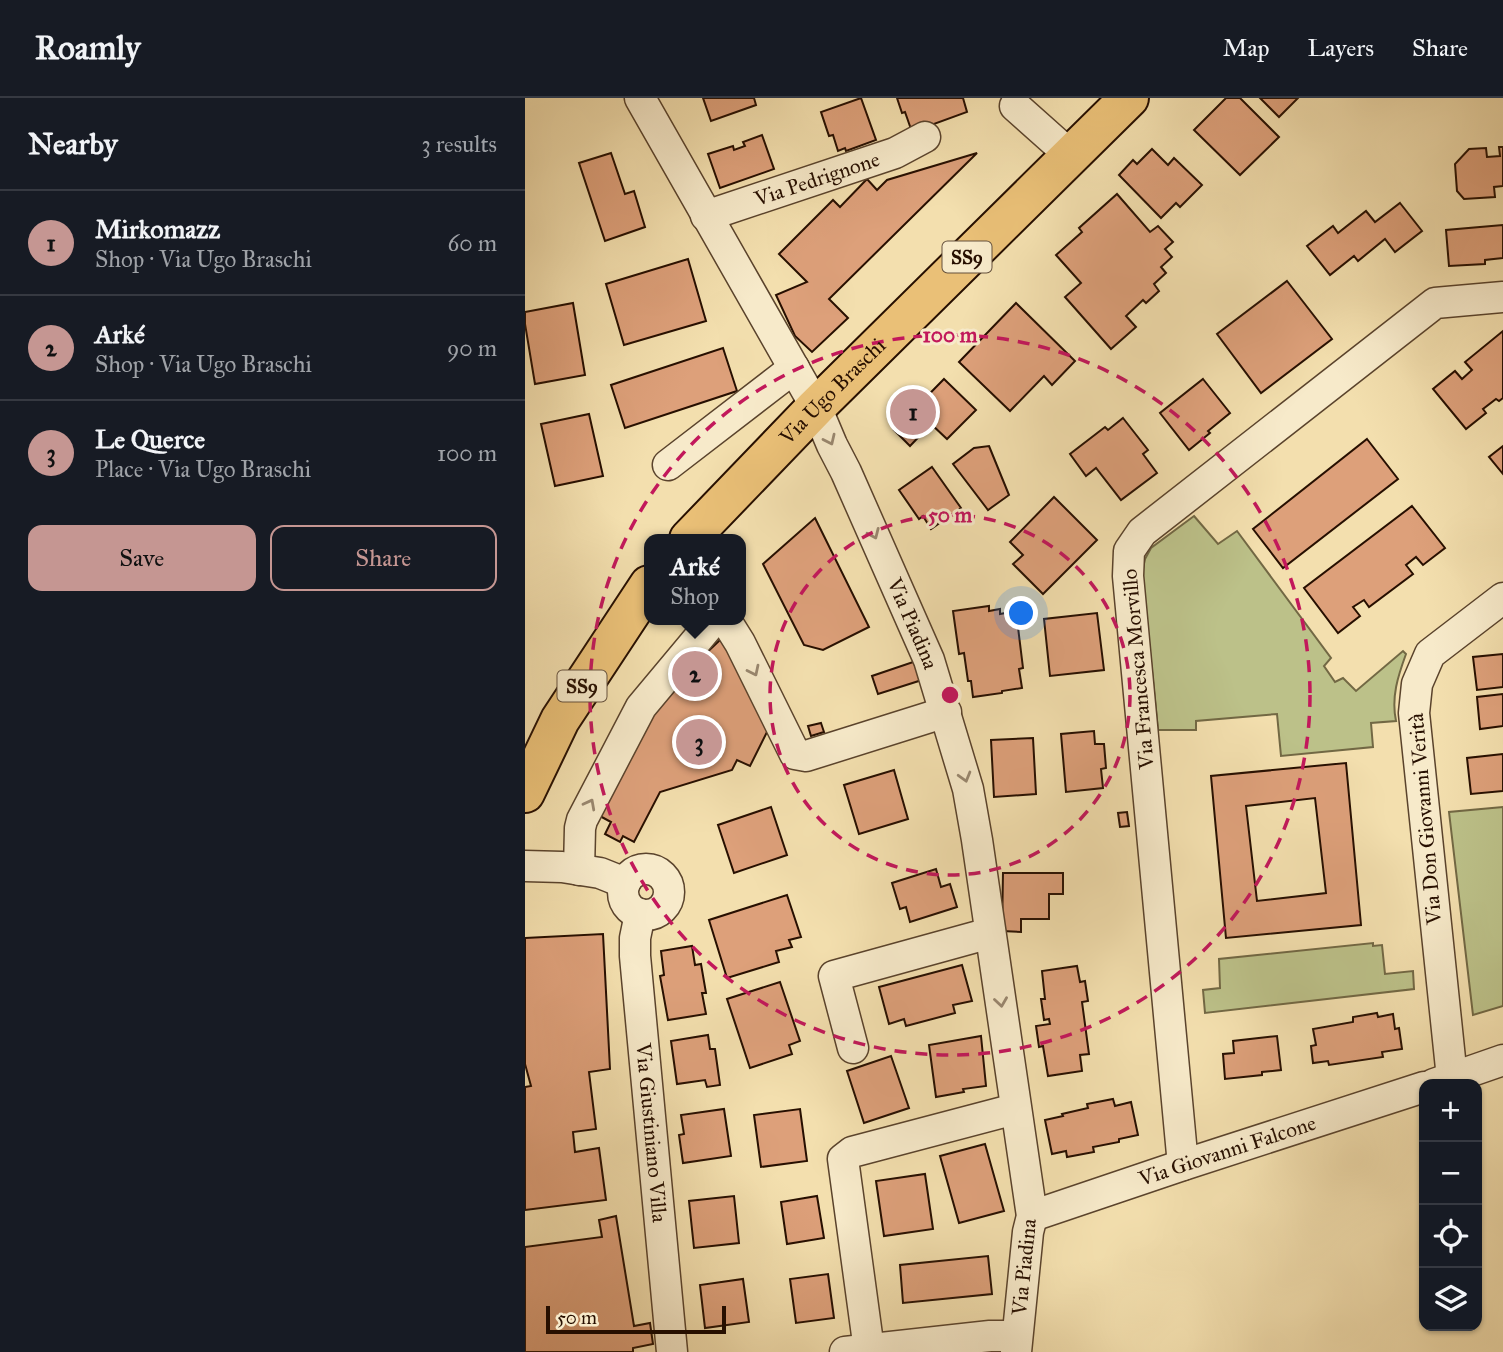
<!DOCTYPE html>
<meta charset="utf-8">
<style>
body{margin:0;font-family:"IM FELL Great Primer",serif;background:#242831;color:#f1f3f6}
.controls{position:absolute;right:21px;bottom:21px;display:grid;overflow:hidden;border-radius:14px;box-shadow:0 2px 5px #0004}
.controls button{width:63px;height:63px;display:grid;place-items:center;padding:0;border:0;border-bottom:2px solid #363941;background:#171b24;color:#f1f3f6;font:35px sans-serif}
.scale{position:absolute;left:21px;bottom:18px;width:180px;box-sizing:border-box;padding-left:7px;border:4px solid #270f00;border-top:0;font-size:19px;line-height:24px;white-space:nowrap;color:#270f00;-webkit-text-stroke:5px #f7eaca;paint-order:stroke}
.you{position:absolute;left:497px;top:516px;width:24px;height:24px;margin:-18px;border:5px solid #fff;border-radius:50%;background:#1a73e8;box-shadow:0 0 0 10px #1a73e833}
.badge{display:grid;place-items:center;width:46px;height:46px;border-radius:50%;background:#c59692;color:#111;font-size:23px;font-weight:700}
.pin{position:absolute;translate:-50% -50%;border:4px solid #fff;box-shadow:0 2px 7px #0006}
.popup{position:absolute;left:119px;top:436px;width:102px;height:91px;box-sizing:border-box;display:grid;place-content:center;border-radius:14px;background:#171b24;filter:drop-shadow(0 2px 5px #0005);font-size:23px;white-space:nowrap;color:#9ea1a6}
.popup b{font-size:26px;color:#f1f3f6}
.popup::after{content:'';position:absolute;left:50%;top:100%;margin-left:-14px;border:14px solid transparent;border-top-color:#171b24}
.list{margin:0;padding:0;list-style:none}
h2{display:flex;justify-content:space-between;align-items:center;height:91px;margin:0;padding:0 28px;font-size:30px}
h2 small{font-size:23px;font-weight:400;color:#9ea1a6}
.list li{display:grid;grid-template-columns:46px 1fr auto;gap:21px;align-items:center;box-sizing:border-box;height:105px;padding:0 28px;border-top:2px solid #363941}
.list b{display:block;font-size:26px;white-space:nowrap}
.list p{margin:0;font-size:23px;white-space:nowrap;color:#9ea1a6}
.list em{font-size:23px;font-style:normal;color:#9ea1a6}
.actions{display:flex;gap:14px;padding:21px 28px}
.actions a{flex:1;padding:16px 0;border:2px solid #c59692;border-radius:14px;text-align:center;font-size:24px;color:#c59692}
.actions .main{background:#c59692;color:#111}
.icon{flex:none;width:38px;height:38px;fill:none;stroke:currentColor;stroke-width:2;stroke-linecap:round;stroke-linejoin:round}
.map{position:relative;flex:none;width:978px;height:1254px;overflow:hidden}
header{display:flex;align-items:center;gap:42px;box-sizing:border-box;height:98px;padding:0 35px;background:#171b24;border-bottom:2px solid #363941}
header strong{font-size:33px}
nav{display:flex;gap:38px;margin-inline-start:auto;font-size:24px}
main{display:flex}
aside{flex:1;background:#171b24}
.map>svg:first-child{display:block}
.green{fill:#bcc189;stroke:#726844;stroke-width:2}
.building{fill:#dda07a;stroke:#270f00;stroke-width:2;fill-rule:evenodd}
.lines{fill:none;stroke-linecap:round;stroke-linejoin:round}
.minor-casing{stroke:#5a432c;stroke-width:33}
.major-casing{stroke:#270f00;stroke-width:42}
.minor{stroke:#f7eaca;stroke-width:30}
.major{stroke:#eac077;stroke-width:38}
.oneway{stroke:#99876f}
.ring{fill:none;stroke:#c2185b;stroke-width:3.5;stroke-dasharray:12 9}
.labels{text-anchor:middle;stroke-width:6;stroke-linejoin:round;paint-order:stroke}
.shield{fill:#f7eaca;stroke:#65513d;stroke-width:2}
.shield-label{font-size:19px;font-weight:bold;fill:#270f00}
.street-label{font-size:21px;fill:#270f00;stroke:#f7eaca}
.centre{fill:#c2185b;stroke:#f7eaca;stroke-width:3.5}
.ring-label{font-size:21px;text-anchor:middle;font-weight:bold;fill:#c2185b;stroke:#f7eaca;stroke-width:6;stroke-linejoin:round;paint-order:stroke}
</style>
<header>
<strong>Roamly</strong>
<nav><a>Map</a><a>Layers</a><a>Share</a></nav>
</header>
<main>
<aside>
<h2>Nearby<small>3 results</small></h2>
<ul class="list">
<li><span class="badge">1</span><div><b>Mirkomazz</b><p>Shop · Via Ugo Braschi</p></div><em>60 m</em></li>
<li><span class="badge">2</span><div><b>Arké</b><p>Shop · Via Ugo Braschi</p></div><em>90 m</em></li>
<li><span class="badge">3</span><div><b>Le Querce</b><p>Place · Via Ugo Braschi</p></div><em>100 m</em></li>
</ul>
<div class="actions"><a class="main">Save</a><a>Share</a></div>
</aside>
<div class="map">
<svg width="978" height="1254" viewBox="0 0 978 1254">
<rect width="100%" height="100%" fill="#f3dfae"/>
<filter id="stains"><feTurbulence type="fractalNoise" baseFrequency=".00286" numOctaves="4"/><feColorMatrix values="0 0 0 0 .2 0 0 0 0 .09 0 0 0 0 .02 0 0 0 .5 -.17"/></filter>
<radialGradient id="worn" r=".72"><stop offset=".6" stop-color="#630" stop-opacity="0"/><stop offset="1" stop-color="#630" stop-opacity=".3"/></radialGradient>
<g class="green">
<path d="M669,418L693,446L712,433L806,560L799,568L810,584L818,580L831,593L878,553L881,556C873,578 866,599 871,623L846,625L848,649L756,658L752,616L671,623V632H633L617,475L620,461L626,450Z"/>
<polygon points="978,709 978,908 948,917 924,714"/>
<polygon points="848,845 848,848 857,847 860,876 888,873 889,891 680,915 678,892 695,890 694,861"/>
</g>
<g class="building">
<polygon points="178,0 229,0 231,7 186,23"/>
<polygon points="336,0 351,42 321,53 320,50 313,53 308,37 304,38 296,14"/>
<polygon points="372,0 438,0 442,14 387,34 380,14 377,15"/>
<polygon points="701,0 715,0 754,39 715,77 669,32"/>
<polygon points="735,0 773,0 754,19"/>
<polygon points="237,37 249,71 195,90 183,56 208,48 209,52 220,48 218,44"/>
<polygon points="974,49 978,49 978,88 969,89 970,99 939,101 932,93 930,66 944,51 961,50 962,59 975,58"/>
<polygon points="627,51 643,67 649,60 677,87 655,109 651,105 636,120 594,77 608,62 612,66"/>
<polygon points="86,55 100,96 109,93 120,129 80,143 54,65"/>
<polygon points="452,55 304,201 323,220 287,254 270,238 251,197 282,184 254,156 308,102 315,109 342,81 352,92 362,82"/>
<polygon points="592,96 625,134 633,128 648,144 640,151 647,159 636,169 641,175 629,186 634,193 621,205 618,202 601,218 611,229 586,251 540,199 556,185 531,157 557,134 554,130"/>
<polygon points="875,105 897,133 870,154 860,141 833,163 829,158 805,177 782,148 808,128 813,135 841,113 850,124"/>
<polygon points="978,127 978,160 960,162 960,166 924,168 921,132"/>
<polygon points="163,161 181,223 99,247 81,186"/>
<polygon points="762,183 807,241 736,295 692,236"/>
<polygon points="48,205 60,277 10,286 0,226 0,214"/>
<polygon points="491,205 550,263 527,287 519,278 485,313 434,264"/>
<polygon points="978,233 978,300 974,303 971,301 958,311 961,315 941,331 908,291 930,273 937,281 947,272 940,264"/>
<polygon points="198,250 212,293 100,330 86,287"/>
<polygon points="419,281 451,312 422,341 406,326 385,348 369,332"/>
<polygon points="678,281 705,315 683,333 685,335 664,352 635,315"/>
<polygon points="64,316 78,378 30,388 16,326"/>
<polygon points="598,320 623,352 618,356 632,375 596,402 571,370 561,378 545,356 580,329 583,332"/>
<polygon points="842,341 873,381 758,470 728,431"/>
<polygon points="464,348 484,397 463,412 428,366 449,350"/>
<polygon points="978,348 978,376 964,359"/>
<polygon points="407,369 436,410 406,431 398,418 394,421 374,392"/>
<polygon points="529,399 572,442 518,496 488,466 498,457 485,444"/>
<polygon points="887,408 920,450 898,467 891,459 881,467 888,476 844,509 839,502 828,509 835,518 813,535 779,490"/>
<polygon points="290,420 344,529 298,552 279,547 238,466"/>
<polygon points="464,508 464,513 475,511 475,516 491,513 498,570 494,571 497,590 477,593 477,595 448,599 446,583 443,583 439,555 434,556 428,513"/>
<polygon points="572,515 579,572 525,578 519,521"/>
<polygon points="196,541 239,618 246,626 225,668 212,662 207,672 135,694 109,744 98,738 95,744 80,736 86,724 73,717 135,599"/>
<polygon points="978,556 978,589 952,592 948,559"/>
<polygon points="394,562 400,581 353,596 347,578"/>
<polygon points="978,596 978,628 955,631 952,599"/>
<polygon points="296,625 299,634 286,638 283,628"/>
<polygon points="569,633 570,646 579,646 581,670 576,671 578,690 541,694 536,636"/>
<polygon points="508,640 511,696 469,699 466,642"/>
<polygon points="978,656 978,693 946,696 942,660"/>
<path d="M821,665L836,827L701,840L686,678ZM790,700L801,795L732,803L721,708Z"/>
<polygon points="369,672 383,721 334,736 319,687"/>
<polygon points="246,709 262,757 209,775 193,727"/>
<polygon points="602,714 604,728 595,729 593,715"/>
<polygon points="411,771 416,789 425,786 432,809 385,824 381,809 375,811 367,785"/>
<polygon points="478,775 538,775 538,796 524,796 524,821 496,821 496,834 477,833"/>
<polygon points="262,797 276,839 264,842 267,849 251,853 254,864 202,880 184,822"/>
<polygon points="78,836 85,971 64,974 71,1031 48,1034 50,1054 74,1050 81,1102 0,1112 0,989 6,988 0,966 0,840"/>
<polygon points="167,848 170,867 176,866 181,895 177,895 181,916 143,922 135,878 139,877 136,853"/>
<polygon points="437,867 447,903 428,907 430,915 381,928 379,921 364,926 354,889"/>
<polygon points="552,868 555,884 560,883 563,903 557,904 564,956 555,957 557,973 523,978 518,948 514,949 511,928 525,926 524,921 519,922 516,901 520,901 517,873"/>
<polygon points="255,884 275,943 264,947 267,956 225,970 202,901"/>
<polygon points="852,915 853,919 868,916 870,931 874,930 877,951 857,954 858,959 804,967 803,963 788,965 786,948 791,947 788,931 828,924 828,919"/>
<polygon points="183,937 185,951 190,951 195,987 182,989 180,982 152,986 146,943"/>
<polygon points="456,938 461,988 438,991 439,994 411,999 404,947"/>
<polygon points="752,938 756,972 737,974 737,977 700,981 698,956 709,955 708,943"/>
<polygon points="366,958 384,1010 339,1025 322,973"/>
<polygon points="588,1001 590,1008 606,1004 613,1037 594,1041 594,1044 568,1049 569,1054 542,1059 541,1053 527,1056 520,1022 538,1018 537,1016 563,1010 562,1006"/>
<polygon points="199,1011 206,1058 158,1065 154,1037 159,1036 156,1017"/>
<polygon points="275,1011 282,1063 236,1069 229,1017"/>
<polygon points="460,1046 479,1113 434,1125 415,1058"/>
<polygon points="400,1076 408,1131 359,1138 351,1083"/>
<polygon points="209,1098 214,1145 169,1150 164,1103"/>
<polygon points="292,1098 299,1140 262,1146 256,1104"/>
<polygon points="91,1118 109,1228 125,1225 128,1246 108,1250 108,1254 0,1254 0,1149 77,1139 74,1122"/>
<polygon points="463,1158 467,1196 378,1205 375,1167"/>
<polygon points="303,1176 309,1220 271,1225 265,1181"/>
<polygon points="218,1181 224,1224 180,1230 175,1187"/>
</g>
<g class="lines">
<g class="minor-casing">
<g id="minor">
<path id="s1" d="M115,0L291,309L307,347L321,374L404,562L443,691L452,742L507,1118L503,1134L491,1254"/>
<polyline points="490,8 545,57"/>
<path id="s2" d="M181,118L370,55L400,39"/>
<polyline points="143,367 269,270"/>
<polyline points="196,522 205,529 215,545 270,656 281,658 421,614"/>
<polyline points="0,768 37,769 75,775 100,785"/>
<circle cx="121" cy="794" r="23"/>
<polyline points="54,772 55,730 57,722 116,609 187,524 191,522"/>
<path id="s3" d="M115,816L110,840V858L147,1254"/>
<polyline points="328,950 309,878 465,835"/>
<polyline points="927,980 889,615 892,586 905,556 978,500"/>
<polyline points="909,986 978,962"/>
<polyline points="658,1067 603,478 604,453 617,434 910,205 978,199"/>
<path id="s4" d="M507,1118L658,1067L899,989"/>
<polyline points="344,1252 318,1061 327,1054 490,1011"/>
<polyline points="320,1254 465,1238 491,1238"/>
</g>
</g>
<g class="major-casing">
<g id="major">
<path id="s5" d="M164,441L291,309L604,0"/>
<polyline points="0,695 35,622 124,487"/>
</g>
</g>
<use href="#minor" class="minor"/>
<use href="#major" class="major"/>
</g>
<defs><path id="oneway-chevron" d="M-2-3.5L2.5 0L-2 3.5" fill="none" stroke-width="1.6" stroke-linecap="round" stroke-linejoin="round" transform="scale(1.75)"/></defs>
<g class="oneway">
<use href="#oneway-chevron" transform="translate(305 342) rotate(65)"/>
<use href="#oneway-chevron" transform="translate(349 436) rotate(66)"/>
<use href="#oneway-chevron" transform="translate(229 573) rotate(64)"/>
<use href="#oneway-chevron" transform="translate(440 679) rotate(74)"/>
<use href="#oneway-chevron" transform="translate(65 706) rotate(-62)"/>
<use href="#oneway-chevron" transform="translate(476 904) rotate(82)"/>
</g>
<g class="ring">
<circle cx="425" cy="597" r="180"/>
<circle cx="425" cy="597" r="360"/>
</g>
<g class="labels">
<g class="shield">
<rect x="417.5" y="143.5" width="49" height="31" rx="5"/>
<rect x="32.5" y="572.5" width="49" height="31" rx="5"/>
</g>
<g class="shield-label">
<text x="442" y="166">SS9</text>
<text x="57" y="595">SS9</text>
</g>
<g class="street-label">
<text dy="7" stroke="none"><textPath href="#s2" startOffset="117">Via Pedrignone</textPath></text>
<text dy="7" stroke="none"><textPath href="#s5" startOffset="206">Via Ugo Braschi</textPath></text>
<text dy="7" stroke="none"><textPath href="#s1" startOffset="593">Via Piadina</textPath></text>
<text transform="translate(613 571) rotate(-95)" y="7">Via Francesca Morvillo</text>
<text transform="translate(900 721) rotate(-95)" y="7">Via Don Giovanni Verità</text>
<text dy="7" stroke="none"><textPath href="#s3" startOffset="220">Via Giustiniano Villa</textPath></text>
<text dy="7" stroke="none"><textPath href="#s4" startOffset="206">Via Giovanni Falcone</textPath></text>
<text transform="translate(499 1169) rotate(-84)" y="7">Via Piadina</text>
</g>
</g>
<circle cx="425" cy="597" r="10" class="centre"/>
<g class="ring-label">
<text x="425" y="244">100 m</text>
<text x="425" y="424">50 m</text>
</g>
<rect width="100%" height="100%" filter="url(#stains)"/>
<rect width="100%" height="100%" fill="url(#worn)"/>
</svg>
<div class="controls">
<button>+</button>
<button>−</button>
<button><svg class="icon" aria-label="locate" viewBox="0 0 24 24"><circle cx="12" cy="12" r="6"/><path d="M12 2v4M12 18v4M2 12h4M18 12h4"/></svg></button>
<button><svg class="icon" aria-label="layers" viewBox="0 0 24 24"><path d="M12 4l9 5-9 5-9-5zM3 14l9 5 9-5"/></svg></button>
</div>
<div class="scale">50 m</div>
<div class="you"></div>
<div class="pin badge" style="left:388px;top:314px">1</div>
<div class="pin badge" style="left:170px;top:576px">2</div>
<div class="popup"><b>Arké</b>Shop</div>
<div class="pin badge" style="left:174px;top:644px">3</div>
</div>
</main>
